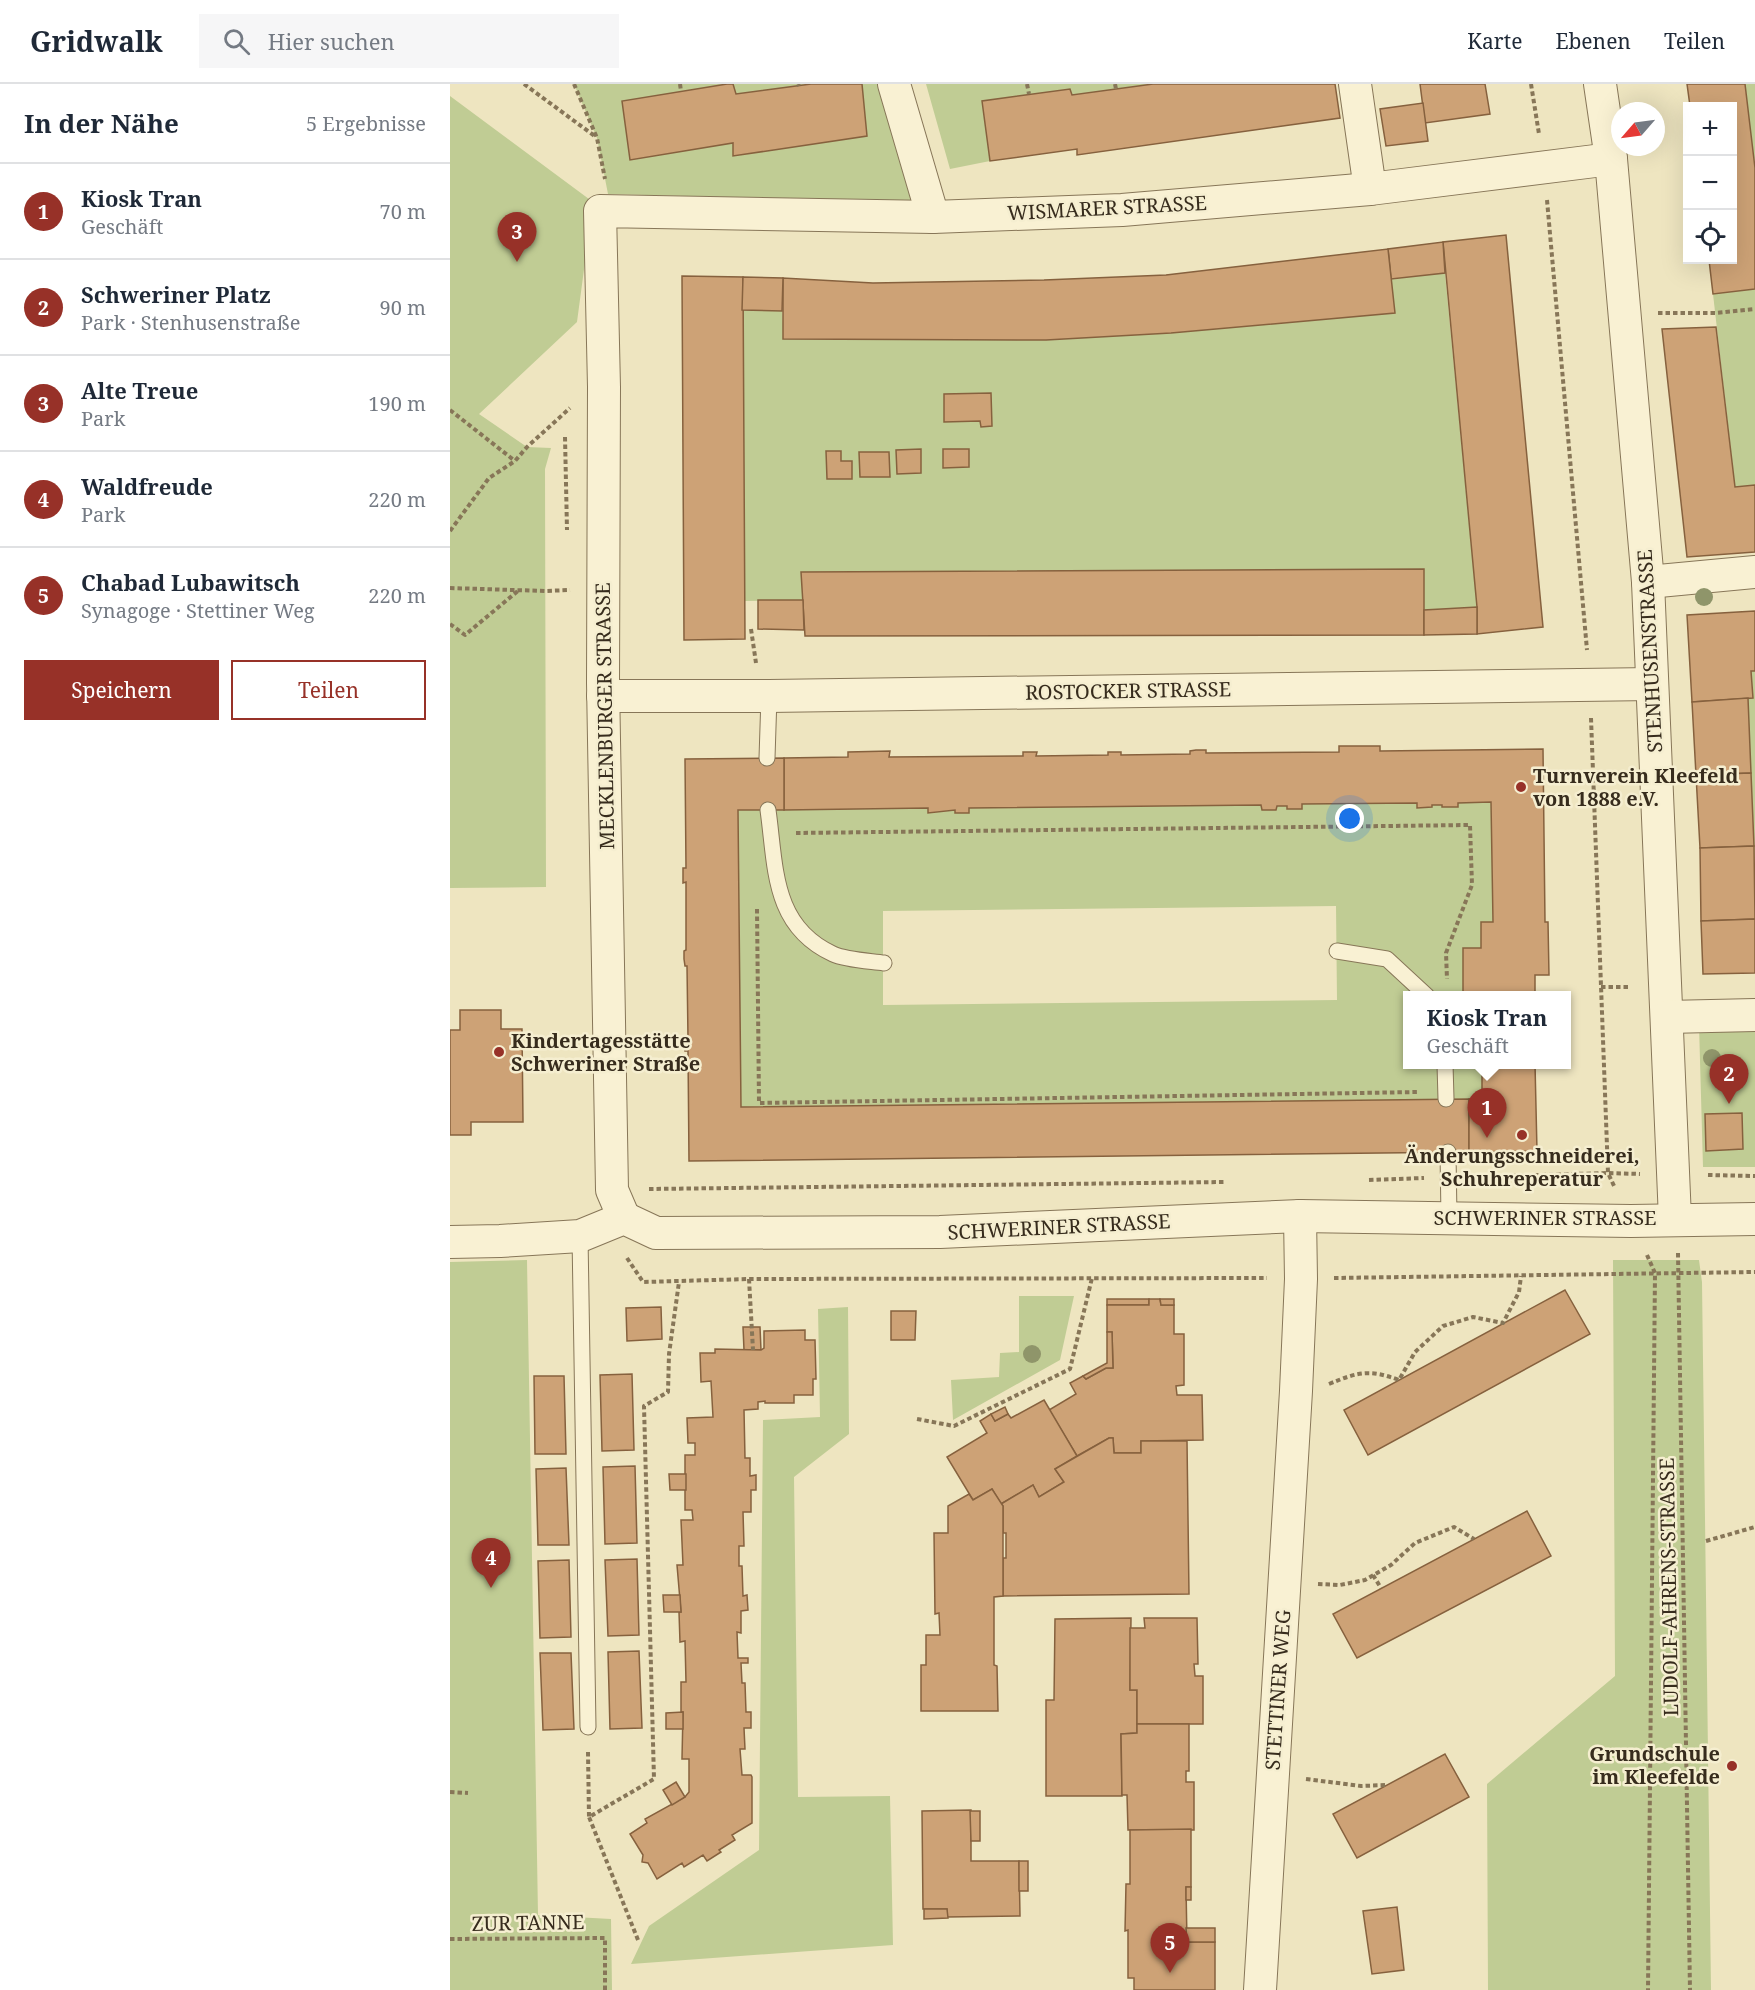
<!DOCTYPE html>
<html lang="de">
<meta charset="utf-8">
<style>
body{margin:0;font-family:"Noto Serif",serif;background:#f6f6f7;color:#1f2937}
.controls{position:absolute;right:18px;top:18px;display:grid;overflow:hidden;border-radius:0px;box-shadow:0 6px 24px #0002}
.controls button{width:54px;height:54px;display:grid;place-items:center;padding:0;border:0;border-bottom:2px solid #e0e1e3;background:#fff;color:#1f2937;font:30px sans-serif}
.compass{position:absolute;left:1161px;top:18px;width:54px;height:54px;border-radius:50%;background:#fff;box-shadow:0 6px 24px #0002;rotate:242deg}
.you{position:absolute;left:900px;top:735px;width:21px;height:21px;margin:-15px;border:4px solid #fff;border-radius:50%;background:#1a73e8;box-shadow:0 0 0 9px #1a73e833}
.badge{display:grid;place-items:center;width:39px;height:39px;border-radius:50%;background:#973128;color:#fff;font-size:20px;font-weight:700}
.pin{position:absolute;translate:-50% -50px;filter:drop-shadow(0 2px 3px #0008)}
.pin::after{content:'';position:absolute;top:32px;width:21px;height:18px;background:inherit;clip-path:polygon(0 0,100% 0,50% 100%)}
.popup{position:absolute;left:953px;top:907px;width:168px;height:78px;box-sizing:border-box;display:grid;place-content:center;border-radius:0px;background:#fff;filter:drop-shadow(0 2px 4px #0005);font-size:20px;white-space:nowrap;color:#747a83}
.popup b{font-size:22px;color:#1f2937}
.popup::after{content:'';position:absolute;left:50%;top:100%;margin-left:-12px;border:12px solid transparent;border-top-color:#fff}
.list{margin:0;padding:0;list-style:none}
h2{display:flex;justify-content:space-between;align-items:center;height:78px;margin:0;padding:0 24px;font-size:26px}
h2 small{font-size:20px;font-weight:400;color:#747a83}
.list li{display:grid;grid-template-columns:39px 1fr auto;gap:18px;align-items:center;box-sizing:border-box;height:96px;padding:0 24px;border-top:2px solid #e0e1e3}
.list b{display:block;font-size:22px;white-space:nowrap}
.list p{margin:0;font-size:20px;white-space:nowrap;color:#747a83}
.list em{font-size:20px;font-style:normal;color:#747a83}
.actions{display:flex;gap:12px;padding:18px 24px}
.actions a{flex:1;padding:14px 0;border:2px solid #973128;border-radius:0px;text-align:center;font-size:21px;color:#973128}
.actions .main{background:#973128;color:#fff}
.icon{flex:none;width:33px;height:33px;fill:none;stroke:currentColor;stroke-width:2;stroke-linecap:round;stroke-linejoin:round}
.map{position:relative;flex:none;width:1305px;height:1906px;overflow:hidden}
header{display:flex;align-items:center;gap:36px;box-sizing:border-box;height:84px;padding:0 30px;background:#fff;border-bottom:2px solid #e0e1e3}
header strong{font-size:28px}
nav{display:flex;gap:33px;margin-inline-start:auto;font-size:21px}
.search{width:420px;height:54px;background:#f6f6f7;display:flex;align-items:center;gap:15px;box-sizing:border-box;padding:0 21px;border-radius:0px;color:#747a83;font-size:22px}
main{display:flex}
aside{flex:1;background:#fff}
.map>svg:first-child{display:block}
.green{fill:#c0cc94;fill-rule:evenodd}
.building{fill:#cda276;stroke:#86613e;stroke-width:1.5}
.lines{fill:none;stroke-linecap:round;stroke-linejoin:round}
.service-casing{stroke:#877658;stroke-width:17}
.minor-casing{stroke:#877658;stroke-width:34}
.path{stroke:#877658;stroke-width:4;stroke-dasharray:4.5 3;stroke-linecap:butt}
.service{stroke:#f9f1d3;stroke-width:15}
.minor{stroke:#f9f1d3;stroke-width:32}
.tree{fill:#8f956a}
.poi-dot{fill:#973128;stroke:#f5eed0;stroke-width:2}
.labels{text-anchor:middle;stroke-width:5;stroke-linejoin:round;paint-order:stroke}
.street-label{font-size:20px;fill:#372c1d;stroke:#f5eed0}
.poi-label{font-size:20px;font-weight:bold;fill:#372c1d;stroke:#f5eed0;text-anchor:start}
</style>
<header>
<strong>Gridwalk</strong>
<div class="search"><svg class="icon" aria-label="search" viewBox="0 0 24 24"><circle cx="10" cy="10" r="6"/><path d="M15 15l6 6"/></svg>Hier suchen</div>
<nav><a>Karte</a><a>Ebenen</a><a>Teilen</a></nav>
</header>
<main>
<aside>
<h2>In der Nähe<small>5 Ergebnisse</small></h2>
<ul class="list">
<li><span class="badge">1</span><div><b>Kiosk Tran</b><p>Geschäft</p></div><em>70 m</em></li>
<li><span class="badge">2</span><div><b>Schweriner Platz</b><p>Park · Stenhusenstraße</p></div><em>90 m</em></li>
<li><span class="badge">3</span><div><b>Alte Treue</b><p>Park</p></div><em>190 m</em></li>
<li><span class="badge">4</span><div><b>Waldfreude</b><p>Park</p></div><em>220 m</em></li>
<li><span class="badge">5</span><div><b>Chabad Lubawitsch</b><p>Synagoge · Stettiner Weg</p></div><em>220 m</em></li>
</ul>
<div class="actions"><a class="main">Speichern</a><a>Teilen</a></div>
</aside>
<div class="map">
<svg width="1305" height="1906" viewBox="0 0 1305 1906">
<rect width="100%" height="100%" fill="#eee5c0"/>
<g class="green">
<polygon points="124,0 277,0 173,17 180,76 283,59 284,72 417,52 412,0 444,0 463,118 158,110 147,54"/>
<polygon points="283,0 361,0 286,10"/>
<polygon points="476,0 703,0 622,11 620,5 532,17 540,77 500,85"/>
<polygon points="1295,0 1305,0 1305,84"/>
<polygon points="0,12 143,118 127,238 29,330 77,363 101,364 95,385 96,803 0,804"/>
<polygon points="995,189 1027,523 974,526 973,485 352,488 353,516 294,517 292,226 332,227 334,255 596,256 721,249 945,229 941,195"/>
<polygon points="1305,205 1305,401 1285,403 1263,210"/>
<polygon points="1301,587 1305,587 1305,792 1298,614 1303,613"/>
<path d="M1041,718L1043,838H1031V864L1013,865V909H1031V911L958,912V980L1032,981V1015L291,1023L288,726L478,724V729L505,726V729H518L519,724L811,721L812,726H826L827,722H837V725H851L852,720L967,719L968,724L981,723L982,721H992V723H1007L1008,719ZM886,822L887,916L433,921V827Z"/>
<path d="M1305,940V1083H1253L1249,941ZM1291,1029L1293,1065L1256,1067L1255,1030Z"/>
<polygon points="77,1176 88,1831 161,1835 162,1906 0,1906 0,1178"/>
<polygon points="1163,1176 1249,1176 1252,1198 1261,1906 1038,1906 1037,1700 1165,1592"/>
<polygon points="569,1212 624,1212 610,1276 503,1336 501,1296 549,1293 550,1269 569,1268"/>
<polygon points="398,1223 399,1350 344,1393 348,1713 440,1712 443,1861 181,1880 199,1842 309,1766 313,1336 370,1333 368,1225"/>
</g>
<g class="building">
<polygon points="277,0 283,0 286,10 361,0 412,0 417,52 283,72 283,59 180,76 172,17"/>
<polygon points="703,0 885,0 890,34 627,71 627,65 540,77 532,17 620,5 622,11"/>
<polygon points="970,0 1035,0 1040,30 975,39"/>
<polygon points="1237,0 1295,0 1305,84 1305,205 1263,210 1259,176 1282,176 1282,22 1240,22"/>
<polygon points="973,19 978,57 936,62 930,25"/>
<polygon points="1056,151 1093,543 1027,550 1027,523 993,158"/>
<polygon points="993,158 995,189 941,195 938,165"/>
<polygon points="938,165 945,229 721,249 596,256 333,255 333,194 423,199 594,196 716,191"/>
<polygon points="232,192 293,193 295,555 234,556"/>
<polygon points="293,193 333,194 332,227 292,226"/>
<polygon points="1266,243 1285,403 1305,401 1305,468 1237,473 1212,245"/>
<polygon points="541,309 542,342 531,343 530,337 494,338 494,310"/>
<polygon points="471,365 471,389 447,390 446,366"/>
<polygon points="493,365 519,365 519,383 493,384"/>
<polygon points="376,367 391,367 391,377 402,377 402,395 377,395"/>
<polygon points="409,368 439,368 440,393 410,393"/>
<polygon points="974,485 974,551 355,552 351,488"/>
<polygon points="308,516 353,516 354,546 308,545"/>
<polygon points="1027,523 1027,550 974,551 974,526"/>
<polygon points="1305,527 1305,587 1301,587 1303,614 1242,618 1237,531"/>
<polygon points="1298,614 1301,689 1246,691 1242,618"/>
<polygon points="889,662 930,662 930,667 1093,665 1095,838 1098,838 1099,891 1085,891 1085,912 1031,912 1031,909 1013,909 1013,864 1031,864 1031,838 1043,838 1041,718 1008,719 1008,723 992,723 992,721 982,721 982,723 967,724 967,719 852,720 852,725 837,725 837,722 827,722 826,726 812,726 811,721 519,724 519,729 505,729 505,726 478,729 478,724 334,726 334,674 398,673 398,668 440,667 439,673 573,672 573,668 587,668 586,672 658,671 658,668 671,668 671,671 740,670 740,667 746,666 756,666 756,669 889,668"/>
<polygon points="334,674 334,726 288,726 291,1023 1019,1015 1019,1068 239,1077 238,967 235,967 235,954 238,954 237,882 235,882 234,875 234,867 236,866 236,798 233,799 233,784 236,784 235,675"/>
<polygon points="1301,689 1304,762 1250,764 1246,691"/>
<polygon points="1304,762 1305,835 1251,837 1250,764"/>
<polygon points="1305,835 1305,889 1253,890 1251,837"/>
<polygon points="10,926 51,926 51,945 72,945 73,1038 21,1038 21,1051 0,1051 0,946 10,946"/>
<polygon points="1032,980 1085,980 1087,1067 1019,1068 1019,1015 1032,1015"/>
<polygon points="1292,1029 1293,1065 1256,1067 1255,1030"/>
<polygon points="1115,1206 1140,1250 918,1371 894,1326"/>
<rect x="657" y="1215" width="42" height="6"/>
<polygon points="699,1215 710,1215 711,1221 724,1221 724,1250 734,1250 734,1301 726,1302 727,1311 752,1311 753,1356 691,1357 691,1369 664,1369 663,1354 659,1354 627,1372 599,1326 626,1310 620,1299 633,1292 636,1295 656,1284 663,1284 662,1248 657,1248 657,1221 699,1221"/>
<polygon points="710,1215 724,1215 724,1221 711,1221"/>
<polygon points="211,1223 212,1255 177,1257 176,1224"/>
<polygon points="441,1227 466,1227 465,1256 441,1256"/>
<polygon points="293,1243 310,1243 311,1266 294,1266"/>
<polygon points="355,1246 355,1256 365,1256 366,1295 363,1295 363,1311 344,1311 344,1319 315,1319 315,1317 308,1318 308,1325 294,1326 295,1374 300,1374 300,1392 306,1391 306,1406 301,1406 301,1428 293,1428 294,1462 289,1462 289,1482 292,1482 293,1512 297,1511 298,1526 291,1527 291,1549 287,1548 288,1574 298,1574 298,1579 291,1579 292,1599 295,1599 296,1628 301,1628 301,1644 294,1644 295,1665 290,1665 292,1691 301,1691 302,1693 302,1739 282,1751 285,1756 269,1766 271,1768 257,1777 253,1771 234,1783 232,1779 207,1795 198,1779 192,1778 193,1771 180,1750 197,1739 195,1735 235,1713 239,1708 239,1675 232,1675 233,1628 231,1628 231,1598 236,1598 235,1557 230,1558 229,1528 231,1528 227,1481 233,1481 231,1436 243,1436 242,1426 235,1426 235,1371 245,1371 245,1359 238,1359 237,1334 263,1333 261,1297 251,1298 250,1269 265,1269 265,1265 311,1266 314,1264 314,1247"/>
<polygon points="657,1248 662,1248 663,1284 656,1284 636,1295 633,1292 657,1279"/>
<polygon points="182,1290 184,1366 152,1367 150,1291"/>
<polygon points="84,1292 114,1292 116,1370 85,1370"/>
<polygon points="594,1316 627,1372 605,1385 614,1398 589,1413 583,1401 551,1420 542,1405 523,1416 497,1373 537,1349 530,1337 541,1330 545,1337 558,1330 561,1334"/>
<polygon points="555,1323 558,1330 545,1337 541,1330"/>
<polygon points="659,1354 663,1354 664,1369 691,1369 691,1357 737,1357 739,1510 553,1512 553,1474 556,1474 556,1449 553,1449 553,1422 551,1420 583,1401 589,1413 614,1398 605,1385"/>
<polygon points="185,1382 187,1459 155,1460 153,1383"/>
<polygon points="116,1384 119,1461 88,1461 86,1385"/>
<polygon points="219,1390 236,1390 236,1406 220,1406"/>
<polygon points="542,1405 553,1422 553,1512 544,1513 544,1581 547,1582 548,1627 471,1627 471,1581 476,1581 476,1551 490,1551 489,1529 485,1530 484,1449 498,1449 498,1422 519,1410 523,1416"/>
<polygon points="1077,1427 1101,1472 907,1574 883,1530"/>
<polygon points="187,1475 189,1551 158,1552 155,1476"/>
<polygon points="119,1476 121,1553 90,1554 88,1477"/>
<polygon points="213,1511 230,1511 231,1528 214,1528"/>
<polygon points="681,1534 680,1606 687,1606 687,1649 671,1650 672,1712 596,1712 596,1616 604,1616 605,1535"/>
<polygon points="694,1534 747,1534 748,1580 744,1580 745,1592 753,1592 753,1640 687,1640 687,1606 680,1606 680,1544 695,1544"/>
<polygon points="189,1567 192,1644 160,1645 158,1568"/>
<polygon points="90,1569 121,1569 124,1645 93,1646"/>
<polygon points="233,1628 233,1645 216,1645 216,1629"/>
<polygon points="687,1640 739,1640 739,1687 736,1687 736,1698 744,1698 744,1746 678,1746 677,1711 672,1711 671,1650 687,1649"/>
<polygon points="995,1670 1019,1713 907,1774 883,1730"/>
<polygon points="226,1698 235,1713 222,1721 213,1706"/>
<polygon points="521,1726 521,1777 569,1777 570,1832 497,1833 497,1825 473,1825 472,1727"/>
<polygon points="520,1727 530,1727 530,1757 521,1757"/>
<polygon points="741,1745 741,1803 736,1803 737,1858 765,1858 765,1906 684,1906 684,1894 678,1894 678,1846 675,1847 676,1800 680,1800 680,1746"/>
<rect x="569" y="1777" width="9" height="30"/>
<rect x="736" y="1803" width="5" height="13"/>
<polygon points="947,1823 954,1886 922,1890 913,1827"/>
<polygon points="474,1825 497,1825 498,1834 474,1835"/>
<polygon points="736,1844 765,1844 765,1858 737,1858"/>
</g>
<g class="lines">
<g class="service-casing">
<g id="service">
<polyline points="317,674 319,612"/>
<path d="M318,726C326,783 322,842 383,870C396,876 420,877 434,879"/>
<polyline points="887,867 937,875 977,912"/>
<polyline points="995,980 996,1015"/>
<polyline points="998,1068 999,1134"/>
<polyline points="130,1152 138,1643"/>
</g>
</g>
<g class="minor-casing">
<g id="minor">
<polyline points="444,0 483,133"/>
<polyline points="905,0 920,105"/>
<polyline points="1150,0 1161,75 1198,498 1225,1135"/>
<polyline points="1198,498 1305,488"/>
<polyline points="153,612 319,612 1202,600"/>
<polyline points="1217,933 1305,931"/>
<polyline points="174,1134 162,1106 153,599 154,303 150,127 483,133 672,126 920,105 1161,75"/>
<polyline points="0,1158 50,1157 130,1152 174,1134 206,1149 490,1148 850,1132 1181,1137 1305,1135"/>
<polyline points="810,1906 846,1307 851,1195 850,1132"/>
</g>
</g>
<g class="path">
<polyline points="74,0 146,53"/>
<polyline points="124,0 147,54 155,95"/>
<polyline points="230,0 231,7"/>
<polyline points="348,0 349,2"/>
<polyline points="577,0 579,10"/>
<polyline points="665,0 666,5"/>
<polyline points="1081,0 1089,50"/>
<polyline points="1097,116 1137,566"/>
<polyline points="1208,229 1265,229 1305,225"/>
<polyline points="0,326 65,377"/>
<polyline points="115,353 117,446"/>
<polyline points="0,447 39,394 65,377 77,363 120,324"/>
<polyline points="0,504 95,507 120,506"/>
<polyline points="0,540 15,551 69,506"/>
<polyline points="301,545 306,579"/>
<polyline points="1141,634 1158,1089 1165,1104"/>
<polyline points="346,749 1020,741 1022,801 996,869 997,895"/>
<polyline points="307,825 309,1019 969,1008"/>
<polyline points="1151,903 1180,903"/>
<polyline points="1258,1091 1305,1092"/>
<polyline points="1024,1093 1158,1089 1190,1090"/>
<polyline points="919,1096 974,1094"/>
<polyline points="199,1105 776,1098"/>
<polyline points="1228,1169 1240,1906"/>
<polyline points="1197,1171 1205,1189 1198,1906"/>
<polyline points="177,1174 193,1198 299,1195 817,1194"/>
<polyline points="884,1194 1305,1188"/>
<polyline points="299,1195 303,1266"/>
<path d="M879,1300C908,1288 919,1285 949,1296L965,1268L993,1242L1023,1233L1053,1239L1069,1208L1071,1192"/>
<polyline points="467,1335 504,1342 620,1285 642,1194"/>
<polyline points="1256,1457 1305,1443"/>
<polyline points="923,1491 931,1504"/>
<polyline points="868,1500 890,1501 915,1496 941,1481 965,1459 1004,1443 1024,1455"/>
<polyline points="138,1668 139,1733"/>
<polyline points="856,1695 911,1702 937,1701"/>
<polyline points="0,1708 18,1709"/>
<polyline points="0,1855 155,1854 155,1906"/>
<polyline points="188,1856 139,1733 204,1695 194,1322 218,1308 219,1270 229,1198"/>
</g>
<use href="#service" class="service"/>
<use href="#minor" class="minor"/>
</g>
<g class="tree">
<circle cx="1254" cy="513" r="9"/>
<circle cx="1262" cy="974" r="9"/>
<circle cx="582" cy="1270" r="9"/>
</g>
<g class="poi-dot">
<circle cx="1071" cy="703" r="6"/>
<circle cx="49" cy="968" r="6"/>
<circle cx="1072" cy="1051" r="6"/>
<circle cx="1282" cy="1682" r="6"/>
</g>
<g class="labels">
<g class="street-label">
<text transform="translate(657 124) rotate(-3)" y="7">WISMARER STRASSE</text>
<text transform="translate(1200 567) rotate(-93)" y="7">STENHUSENSTRASSE</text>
<text transform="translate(678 607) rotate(-1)" y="7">ROSTOCKER STRASSE</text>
<text transform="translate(155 632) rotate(-91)" y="7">MECKLENBURGER STRASSE</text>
<text x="1095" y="1141">SCHWERINER STRASSE</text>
<text transform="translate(609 1143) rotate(-3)" y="7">SCHWERINER STRASSE</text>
<text transform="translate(1219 1503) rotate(-91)" y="7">LUDOLF-AHRENS-STRASSE</text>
<text transform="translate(828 1606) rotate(-86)" y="7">STETTINER WEG</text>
<text transform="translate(78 1839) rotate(-1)" y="7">ZUR TANNE</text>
</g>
<g class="poi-label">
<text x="1083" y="699">Turnverein Kleefeld<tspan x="1083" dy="23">von 1888 e.V.</tspan></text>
<text x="61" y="964">Kindertagesstätte<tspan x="61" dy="23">Schweriner Straße</tspan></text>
<text x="1072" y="1079" text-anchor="middle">Änderungsschneiderei,<tspan x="1072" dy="23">Schuhreperatur</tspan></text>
<text x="1270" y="1677" text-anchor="end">Grundschule<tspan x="1270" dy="23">im Kleefelde</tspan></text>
</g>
</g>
</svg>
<div class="controls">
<button>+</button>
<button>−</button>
<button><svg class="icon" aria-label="locate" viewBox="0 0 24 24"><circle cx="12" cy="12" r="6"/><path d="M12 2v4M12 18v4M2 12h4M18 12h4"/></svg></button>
</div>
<svg class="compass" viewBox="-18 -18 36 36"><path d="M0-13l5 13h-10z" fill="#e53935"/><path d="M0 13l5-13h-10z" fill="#747a83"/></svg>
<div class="you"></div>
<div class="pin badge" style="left:1037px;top:1054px">1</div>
<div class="popup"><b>Kiosk Tran</b>Geschäft</div>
<div class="pin badge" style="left:1279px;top:1020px">2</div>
<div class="pin badge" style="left:67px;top:178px">3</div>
<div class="pin badge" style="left:41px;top:1504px">4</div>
<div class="pin badge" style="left:720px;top:1889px">5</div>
</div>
</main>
